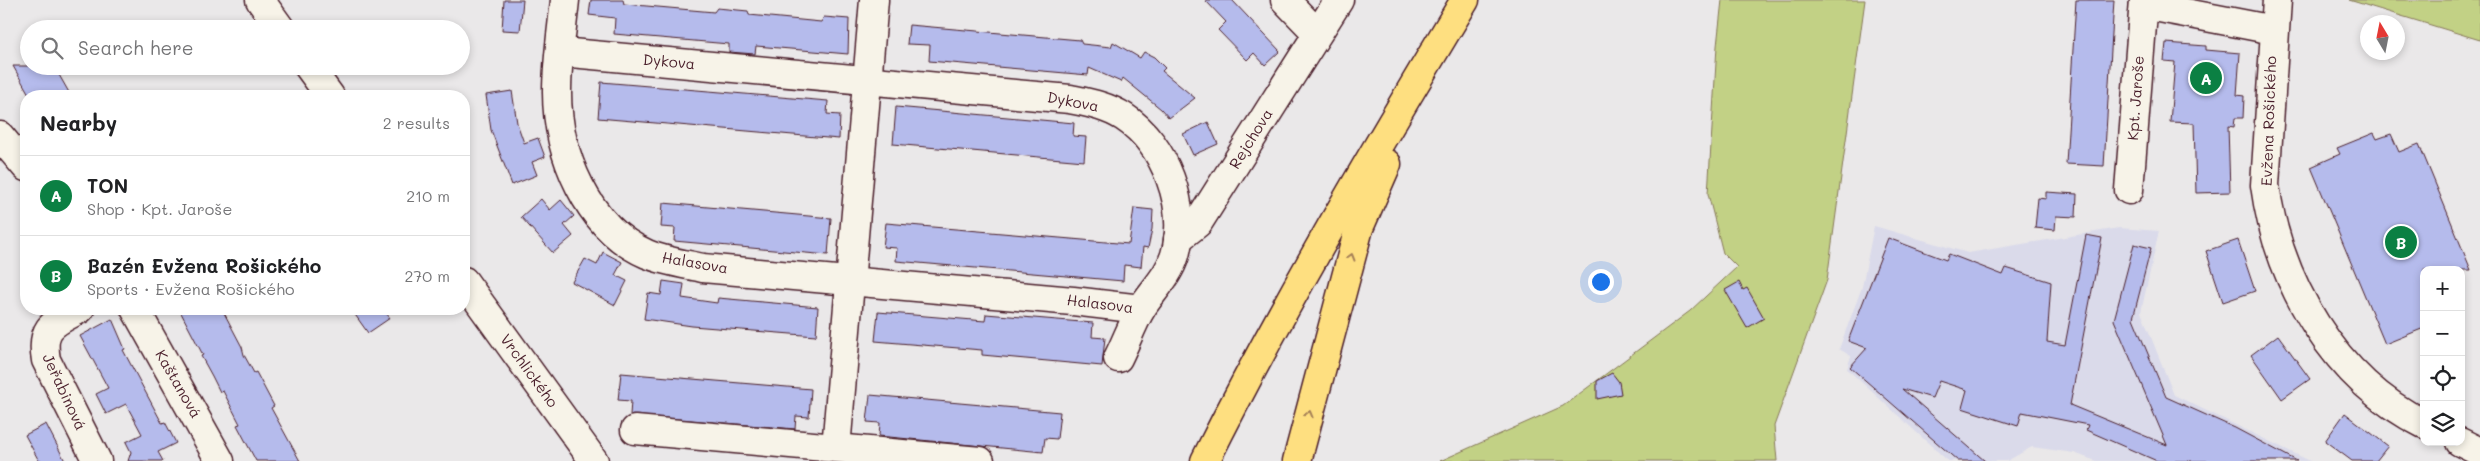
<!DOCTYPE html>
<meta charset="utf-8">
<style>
body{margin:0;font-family:Mali,sans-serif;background:#f2f2f2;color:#202124}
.controls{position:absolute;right:15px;bottom:15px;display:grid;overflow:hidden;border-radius:10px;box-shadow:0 2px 8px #0003}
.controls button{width:45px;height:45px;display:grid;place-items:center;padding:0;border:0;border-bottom:1px solid #e0e0e0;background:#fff;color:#202124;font:25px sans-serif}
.compass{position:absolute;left:2360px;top:15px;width:45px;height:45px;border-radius:50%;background:#fff;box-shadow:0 2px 8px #0003;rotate:350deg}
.you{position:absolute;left:1600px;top:281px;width:18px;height:18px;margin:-12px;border:4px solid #fff;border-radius:50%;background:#1a73e8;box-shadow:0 0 0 8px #1a73e833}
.badge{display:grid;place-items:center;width:32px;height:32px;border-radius:50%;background:#0b8043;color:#fff;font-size:16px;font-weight:700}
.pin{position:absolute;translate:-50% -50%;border:2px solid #fff;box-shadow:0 1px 5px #0006}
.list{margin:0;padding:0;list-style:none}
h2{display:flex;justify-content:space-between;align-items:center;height:65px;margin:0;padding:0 20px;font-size:21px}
h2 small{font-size:16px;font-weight:400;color:#757577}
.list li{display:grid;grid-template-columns:32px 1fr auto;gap:15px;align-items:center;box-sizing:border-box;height:80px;padding:0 20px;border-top:1px solid #e0e0e0}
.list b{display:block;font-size:19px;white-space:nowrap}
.list p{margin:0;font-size:16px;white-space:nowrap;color:#757577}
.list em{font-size:16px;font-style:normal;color:#757577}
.icon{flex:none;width:28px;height:28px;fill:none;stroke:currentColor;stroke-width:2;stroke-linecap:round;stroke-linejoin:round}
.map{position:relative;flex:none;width:2480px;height:461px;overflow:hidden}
.search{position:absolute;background:#fff;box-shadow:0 2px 8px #0003;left:20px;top:20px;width:450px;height:55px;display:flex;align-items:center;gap:12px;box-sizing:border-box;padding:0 18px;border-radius:28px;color:#757577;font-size:19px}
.panel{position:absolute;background:#fff;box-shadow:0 2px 8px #0003;left:20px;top:90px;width:450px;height:225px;border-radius:20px}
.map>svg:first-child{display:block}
.built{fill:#dadaea}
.green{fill:#c2d185;stroke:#867858}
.building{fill:#b5bbec;stroke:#4a1f2b}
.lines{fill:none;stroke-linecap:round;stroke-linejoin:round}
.minor-casing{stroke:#4a1f2b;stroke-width:31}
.major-casing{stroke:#4a1f2b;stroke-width:31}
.minor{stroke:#f7f3e8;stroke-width:28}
.major{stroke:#fedf80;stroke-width:28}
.oneway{stroke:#a47f56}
.labels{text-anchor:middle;stroke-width:5;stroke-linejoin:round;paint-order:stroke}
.street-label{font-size:15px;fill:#4a1f2b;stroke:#f7f3e8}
</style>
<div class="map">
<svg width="2480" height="461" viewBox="0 0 2480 461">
<rect width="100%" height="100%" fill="#eae8e9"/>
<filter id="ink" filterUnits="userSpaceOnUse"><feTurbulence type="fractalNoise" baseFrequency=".02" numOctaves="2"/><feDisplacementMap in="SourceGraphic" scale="10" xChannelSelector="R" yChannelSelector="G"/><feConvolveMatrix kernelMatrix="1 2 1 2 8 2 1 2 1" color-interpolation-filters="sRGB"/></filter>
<g filter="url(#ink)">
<polygon class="built" points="1874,226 1968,253 2119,228 2159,231 2141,312 2174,395 2310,461 2096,461 2074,453 2032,447 2007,461 1948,461 1847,369 1851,356 1839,349 1862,287"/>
<g class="green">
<polygon points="1722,0 1865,0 1827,280 1774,426 1777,461 1440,461 1563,406 1690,311 1737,267 1723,253 1708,194 1717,46"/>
<polygon points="2349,0 2480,0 2480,40"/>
</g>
<g class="building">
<polygon points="504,0 523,0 520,31 502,30"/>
<polygon points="591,0 623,0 624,4 714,12 717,8 748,11 749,15 821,22 824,17 849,19 848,54 756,46 755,54 729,52 729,44 614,34 615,18 589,15"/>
<polygon points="1205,0 1232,0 1280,51 1265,65 1254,53 1247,60 1218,30 1226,22"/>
<polygon points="2076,0 2114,0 2104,166 2066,164"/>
<polygon points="909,25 1080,40 1082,44 1111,47 1113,42 1140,58 1144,52 1154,57 1165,68 1162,71 1195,98 1169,118 1161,109 1123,78 1121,82 1089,68 1088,75 929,61 930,45 907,44"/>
<polygon points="2166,43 2206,46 2206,50 2240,53 2237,95 2244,96 2243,118 2235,118 2234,127 2228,126 2230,192 2196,193 2194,123 2170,122 2175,62 2164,61"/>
<polygon points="13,66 54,66 71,96 30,96"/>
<polygon points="601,82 828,101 827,114 840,115 839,139 598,118"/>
<polygon points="512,91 517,123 524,143 538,138 545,157 532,162 537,175 512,185 491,130 486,95"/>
<polygon points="896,107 1074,123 1073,136 1086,137 1084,161 893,144"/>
<polygon points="1208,122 1218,144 1193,155 1183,134"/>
<polygon points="2374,133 2377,139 2391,134 2399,152 2419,144 2471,270 2424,270 2424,328 2385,344 2311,167 2340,154 2337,148"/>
<polygon points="2046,192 2077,194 2076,217 2056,216 2055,230 2035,228 2038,198 2046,199"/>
<polygon points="541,199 550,210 561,200 574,216 564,225 573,236 553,253 521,217"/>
<polygon points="663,203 831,218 828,255 674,241 675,228 661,227"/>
<polygon points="1134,208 1153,210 1152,229 1148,248 1143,247 1141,267 1124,265 1123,281 896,261 897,248 883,247 886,223 1129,244"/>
<polygon points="2086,235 2102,238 2070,405 2167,445 2114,320 2134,244 2151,248 2133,318 2166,397 2235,428 2297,461 2157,461 2086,430 2088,425 2022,412 2018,426 1962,408 1967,390 1939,381 1932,398 1902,389 1985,461 1958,461 1850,367 1867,348 1848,341 1888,238 1946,260 1949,254 2003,275 2006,268 2051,282 2047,342 2065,345"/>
<polygon points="2238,240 2255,291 2223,302 2206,251"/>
<polygon points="603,252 622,262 615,275 627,281 615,305 572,282 585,259 597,265"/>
<polygon points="663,281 684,284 682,298 717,303 718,298 818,307 816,336 692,326 644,319 648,293 661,295"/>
<polygon points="1739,282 1743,290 1747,288 1764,318 1747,328 1725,290"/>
<polygon points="179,309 222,309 242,347 244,355 254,373 256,372 274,406 271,408 300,461 256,461 237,425 240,424 223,391 220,392 212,376 201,356 203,355"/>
<polygon points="351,309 383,309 390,318 368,333"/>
<polygon points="878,312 985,321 986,314 1093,323 1092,337 1105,338 1102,366 982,355 982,350 875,341"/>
<polygon points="112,319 125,349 123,350 162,423 165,422 176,443 158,452 163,461 128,461 131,452 126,442 142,434 126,404 106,414 96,394 108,388 80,336"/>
<polygon points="2278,335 2310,379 2282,399 2251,355"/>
<polygon points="621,373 811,389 809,417 796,416 795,429 630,415 631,401 618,400"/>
<polygon points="1612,373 1619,382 1621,394 1597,399 1597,381"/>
<polygon points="870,395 1060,412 1057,439 1045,438 1043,452 879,436 880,423 867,422"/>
<polygon points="2345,413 2388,446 2376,461 2352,461 2325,441"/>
<polygon points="46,424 65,461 39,461 25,435"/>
</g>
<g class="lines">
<g class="minor-casing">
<g id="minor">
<polyline points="260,0 281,29"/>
<path d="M565,0C562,30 557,61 557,92C557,153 587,228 647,254C664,261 684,264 703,268L1073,301L1141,309"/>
<polyline points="1285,0 1317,33"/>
<path d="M2277,0L2265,185C2278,281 2334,380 2424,424"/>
<polyline points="2144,5 2274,30"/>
<path d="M560,52L1070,99C1089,103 1107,106 1124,117C1165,144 1189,207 1175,255C1169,276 1152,291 1141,309C1132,325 1126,342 1118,358"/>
<polyline points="308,66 330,96"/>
<polyline points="0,136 26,167"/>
<polyline points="2129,190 2144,0"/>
<polyline points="1178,239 1198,223 1339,0"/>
<polyline points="464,281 594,461"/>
<path d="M80,309C54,323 40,326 46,360L97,461"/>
<polyline points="135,309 220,461"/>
<polyline points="635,430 980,461"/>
<polyline points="2460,442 2480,452"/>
<polyline points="836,448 874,0"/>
</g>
</g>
<g class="major-casing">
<g id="major">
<path d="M1205,461C1284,303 1374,151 1465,0"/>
<polyline points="1297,461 1359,228 1387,164"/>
</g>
</g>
<use href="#minor" class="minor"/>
<use href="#major" class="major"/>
</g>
<defs><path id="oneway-chevron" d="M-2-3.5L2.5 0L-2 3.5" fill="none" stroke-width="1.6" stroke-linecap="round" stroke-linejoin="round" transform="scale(1.25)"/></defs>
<g class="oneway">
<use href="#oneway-chevron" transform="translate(1351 257) rotate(-74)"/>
<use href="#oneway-chevron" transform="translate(1309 414) rotate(-75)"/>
</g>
</g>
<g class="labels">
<g class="street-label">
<text transform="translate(669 62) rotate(5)" y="5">Dykova</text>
<text transform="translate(2136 98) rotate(-86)" y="5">Kpt. Jaroše</text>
<text transform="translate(1073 102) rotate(11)" y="5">Dykova</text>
<text transform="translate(2269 121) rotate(-88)" y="5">Evžena Rošického</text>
<text transform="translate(1251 139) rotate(-58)" y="5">Rejchova</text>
<text transform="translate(695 263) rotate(10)" y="5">Halasova</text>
<text transform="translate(1100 304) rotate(7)" y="5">Halasova</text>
<text transform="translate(529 371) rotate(54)" y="5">Vrchlického</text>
<text transform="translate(178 384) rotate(60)" y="5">Kaštanová</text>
<text transform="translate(64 392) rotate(65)" y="5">Jeřabinová</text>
</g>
</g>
</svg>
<div class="controls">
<button>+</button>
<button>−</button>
<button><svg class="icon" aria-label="locate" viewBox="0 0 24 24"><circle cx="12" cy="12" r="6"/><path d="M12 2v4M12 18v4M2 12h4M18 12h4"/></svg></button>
<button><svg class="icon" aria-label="layers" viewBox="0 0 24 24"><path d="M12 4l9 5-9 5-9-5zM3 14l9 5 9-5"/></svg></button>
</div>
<svg class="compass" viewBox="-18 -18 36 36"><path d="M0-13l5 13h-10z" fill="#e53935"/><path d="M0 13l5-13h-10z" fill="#757577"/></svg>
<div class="you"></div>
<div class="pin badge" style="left:2206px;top:78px">A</div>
<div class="pin badge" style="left:2401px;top:242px">B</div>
<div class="search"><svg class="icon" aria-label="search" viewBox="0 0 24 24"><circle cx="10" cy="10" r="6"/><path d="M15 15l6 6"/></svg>Search here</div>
<section class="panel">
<h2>Nearby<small>2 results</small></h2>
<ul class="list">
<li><span class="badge">A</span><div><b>TON</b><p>Shop · Kpt. Jaroše</p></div><em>210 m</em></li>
<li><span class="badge">B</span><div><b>Bazén Evžena Rošického</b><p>Sports · Evžena Rošického</p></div><em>270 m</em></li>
</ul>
</section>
</div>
